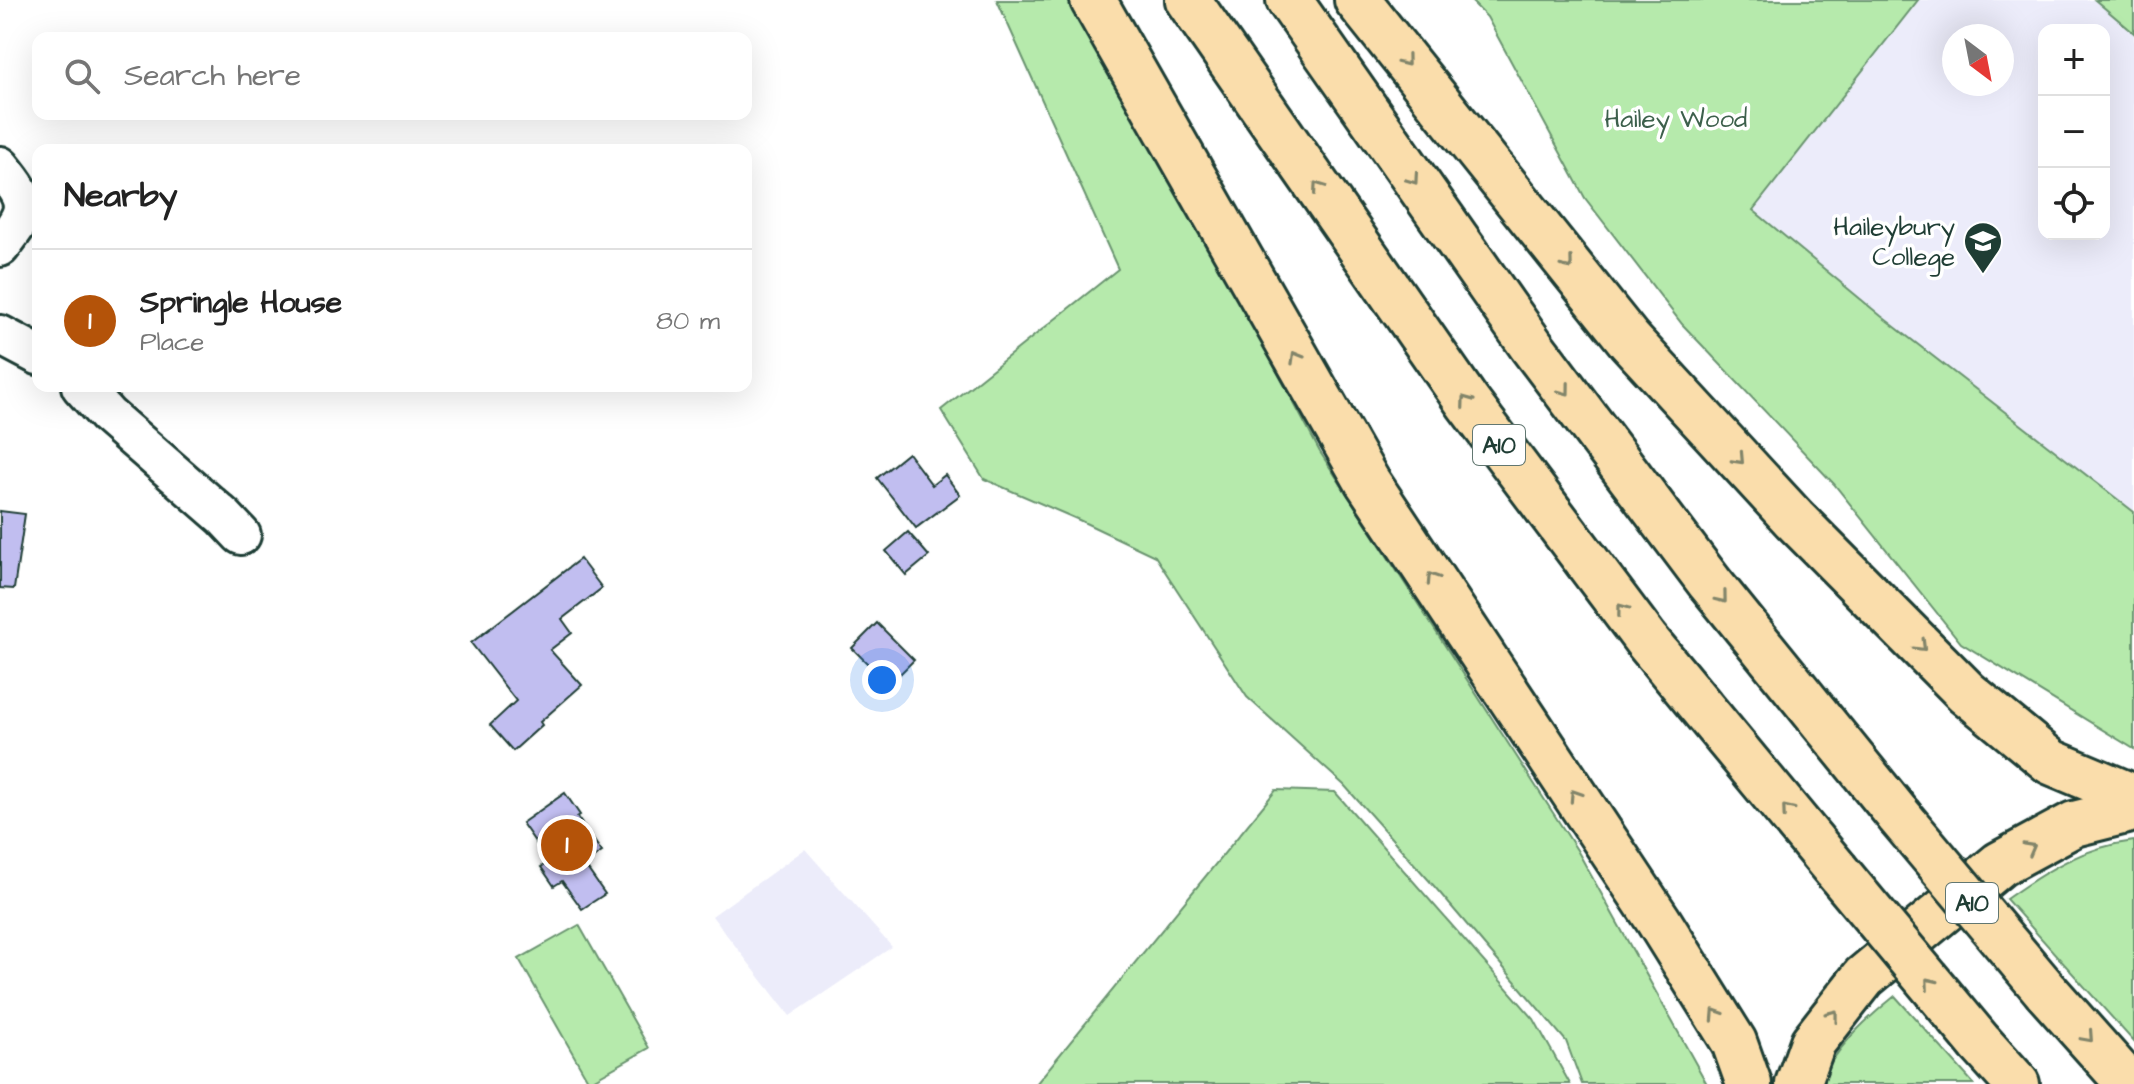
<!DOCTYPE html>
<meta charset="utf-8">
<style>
body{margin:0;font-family:"Architects Daughter",sans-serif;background:#f2f2f2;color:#222}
.controls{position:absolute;right:24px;top:24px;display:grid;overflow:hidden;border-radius:16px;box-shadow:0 8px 32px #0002}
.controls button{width:72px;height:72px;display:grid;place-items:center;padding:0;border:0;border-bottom:2px solid #e0e0e0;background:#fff;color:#222;font:40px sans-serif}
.compass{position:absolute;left:1942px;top:24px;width:72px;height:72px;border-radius:50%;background:#fff;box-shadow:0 8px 32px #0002;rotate:148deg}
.you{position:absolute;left:882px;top:680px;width:28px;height:28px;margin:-20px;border:6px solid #fff;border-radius:50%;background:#1a73e8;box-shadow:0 0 0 12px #1a73e833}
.badge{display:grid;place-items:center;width:52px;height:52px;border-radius:50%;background:#b45309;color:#fff;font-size:26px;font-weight:700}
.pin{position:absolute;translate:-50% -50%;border:4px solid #fff;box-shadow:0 2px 8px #0006}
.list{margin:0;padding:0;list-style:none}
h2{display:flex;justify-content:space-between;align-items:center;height:104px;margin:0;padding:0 32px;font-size:34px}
h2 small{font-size:26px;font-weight:400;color:#767676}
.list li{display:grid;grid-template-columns:52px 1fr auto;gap:24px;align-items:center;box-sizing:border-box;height:144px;padding:0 32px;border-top:2px solid #e0e0e0}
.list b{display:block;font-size:30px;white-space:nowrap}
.list p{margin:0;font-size:26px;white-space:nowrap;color:#767676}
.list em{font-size:26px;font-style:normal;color:#767676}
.icon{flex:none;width:44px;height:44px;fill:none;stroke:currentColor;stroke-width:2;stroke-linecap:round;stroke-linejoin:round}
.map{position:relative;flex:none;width:2134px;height:1084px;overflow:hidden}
.search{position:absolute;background:#fff;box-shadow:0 8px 32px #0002;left:32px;top:32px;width:720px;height:88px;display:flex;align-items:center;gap:20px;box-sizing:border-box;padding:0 28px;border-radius:16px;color:#767676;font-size:30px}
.panel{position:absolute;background:#fff;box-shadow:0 8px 32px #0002;left:32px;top:144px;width:720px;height:248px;border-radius:16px}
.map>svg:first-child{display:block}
.built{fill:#ececfa;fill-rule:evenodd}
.green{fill:#b6eaac;stroke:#6a9470;stroke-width:2}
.building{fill:#c1bef0;stroke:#1f3d34;stroke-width:2}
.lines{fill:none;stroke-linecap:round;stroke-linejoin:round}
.minor-casing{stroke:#1f3d34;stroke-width:44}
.highway-casing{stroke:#1f3d34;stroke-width:50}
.minor{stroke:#fff;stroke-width:38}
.highway{stroke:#faddab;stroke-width:44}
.highway-bridge-casing{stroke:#1f3d34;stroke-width:50;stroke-linecap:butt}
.highway-bridge{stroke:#faddab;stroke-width:44}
.oneway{stroke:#82856a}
.labels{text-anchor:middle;stroke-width:7;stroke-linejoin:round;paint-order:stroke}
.shield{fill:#fff;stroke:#627771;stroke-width:2}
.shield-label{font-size:24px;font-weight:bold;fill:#1f3d34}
.park-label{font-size:26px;fill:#3d604c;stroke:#fff}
.poi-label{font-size:26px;fill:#1f3d34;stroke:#fff;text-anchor:end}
</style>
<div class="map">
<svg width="2134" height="1084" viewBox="0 0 2134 1084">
<rect width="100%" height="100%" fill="#fff"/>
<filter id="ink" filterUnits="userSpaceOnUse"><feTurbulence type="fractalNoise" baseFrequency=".0125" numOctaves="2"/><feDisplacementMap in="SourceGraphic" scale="16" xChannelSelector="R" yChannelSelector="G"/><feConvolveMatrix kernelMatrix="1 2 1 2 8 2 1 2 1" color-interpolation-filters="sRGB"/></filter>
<g filter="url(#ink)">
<g class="built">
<path d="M1918,0H2134V512L1881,316L1753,210ZM2044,30H2104V234H2044ZM1954,36H2002V84H1954Z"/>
<polygon points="805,849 892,947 790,1016 712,916"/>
</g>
<g class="green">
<polygon points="997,0 1079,0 1320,452 1577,850 1707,1084 1582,1084 1566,1041 1434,886 1344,785 1247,697 1155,556 1079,520 984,479 941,410 1118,269"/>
<polygon points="1470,0 1918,0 1753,210 1881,316 2134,512 2134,749 1961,643 1834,484 1682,324 1585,198 1487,17"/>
<polygon points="2095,0 2134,0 2134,33"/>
<polygon points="1276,790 1335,792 1534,1019 1570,1084 1036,1084"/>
<path d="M2134,841V1042L2006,899C2047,870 2083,847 2134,841Z"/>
<polygon points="579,925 649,1048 589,1082 519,959"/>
<path d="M1895,996L1974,1084H1819C1836,1047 1864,1021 1895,996Z"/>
</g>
<g class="building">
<polygon points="908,453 932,485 945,475 960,495 916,528 877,478"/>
<polygon points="0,511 25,514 14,589 0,588"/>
<polygon points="908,532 929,556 906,575 886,551"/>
<polygon points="580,559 602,588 562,619 572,633 550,650 582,685 540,722 542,725 513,751 490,725 516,701 471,643"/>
<polygon points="877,623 914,660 889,685 852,648"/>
<polygon points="565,793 580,815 577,817 602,852 584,864 605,894 582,909 562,881 554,886 541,867 549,862 522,823"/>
</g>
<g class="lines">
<g class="minor-casing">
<g id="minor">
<path d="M0,166C31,204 30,209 0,247"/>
<polyline points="0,335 38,355"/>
<polyline points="81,386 107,415 224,517 241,535"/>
</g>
</g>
<g class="highway-casing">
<g id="highway">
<polyline points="1093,0 1367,481 1658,920 1734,1042 1749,1084"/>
<polyline points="1188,0 1468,403 1646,640 1836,870"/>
<polyline points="1289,0 1531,345 1710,583 1899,816"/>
<polyline points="1357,0 1629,340 1794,519 1966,692 2051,762 2134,797"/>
<polyline points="2046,991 2129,1084"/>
<polyline points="1980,1043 2017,1084"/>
<polyline points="1798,1084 1813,1042 1864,977 2000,864 2074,824 2134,809"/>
</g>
</g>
<use href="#minor" class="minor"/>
<use href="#highway" class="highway"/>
<g class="highway-bridge-casing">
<g id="highway-bridge">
<polyline points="1899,816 2046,991"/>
<polyline points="1836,870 1980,1043"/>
</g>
</g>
<use href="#highway-bridge" class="highway-bridge"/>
</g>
<defs><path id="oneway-chevron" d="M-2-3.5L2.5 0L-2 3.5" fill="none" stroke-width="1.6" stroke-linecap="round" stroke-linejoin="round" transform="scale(2)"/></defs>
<g class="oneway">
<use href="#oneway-chevron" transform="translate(1405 61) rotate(51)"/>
<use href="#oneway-chevron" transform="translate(1413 179) rotate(55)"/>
<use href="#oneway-chevron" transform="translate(1318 187) rotate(-125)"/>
<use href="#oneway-chevron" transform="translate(1568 264) rotate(51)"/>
<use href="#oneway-chevron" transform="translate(1296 357) rotate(-120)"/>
<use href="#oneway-chevron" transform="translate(1565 390) rotate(53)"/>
<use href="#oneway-chevron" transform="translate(1466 401) rotate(-126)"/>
<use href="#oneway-chevron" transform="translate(1739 459) rotate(47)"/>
<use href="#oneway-chevron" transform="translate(1432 578) rotate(-123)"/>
<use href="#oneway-chevron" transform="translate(1722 598) rotate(51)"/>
<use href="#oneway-chevron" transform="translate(1622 609) rotate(-127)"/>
<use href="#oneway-chevron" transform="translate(1921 646) rotate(45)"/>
<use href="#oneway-chevron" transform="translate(1575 795) rotate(-123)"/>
<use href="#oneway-chevron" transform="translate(1787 810) rotate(-130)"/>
<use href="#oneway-chevron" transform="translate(2030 848) rotate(-29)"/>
<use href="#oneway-chevron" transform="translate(1930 983) rotate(-130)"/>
<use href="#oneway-chevron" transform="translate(1716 1014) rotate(-123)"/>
<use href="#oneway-chevron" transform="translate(1833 1015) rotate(-52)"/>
<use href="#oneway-chevron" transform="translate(2088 1037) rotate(48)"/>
</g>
</g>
<defs>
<g id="school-pin" transform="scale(2)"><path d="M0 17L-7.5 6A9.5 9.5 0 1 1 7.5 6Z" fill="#1f3d34" stroke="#fff"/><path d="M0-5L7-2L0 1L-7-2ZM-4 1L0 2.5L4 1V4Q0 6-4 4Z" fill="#fff"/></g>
</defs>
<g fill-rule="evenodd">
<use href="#school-pin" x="1983" y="241"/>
</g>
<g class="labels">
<g class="shield">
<rect x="1473" y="425" width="52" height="40" rx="6"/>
<rect x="1946" y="883" width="52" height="40" rx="6"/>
</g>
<g class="shield-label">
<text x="1499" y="453">A10</text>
<text x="1972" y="911">A10</text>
</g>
<g class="park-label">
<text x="1676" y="127">Hailey Wood</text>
</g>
<g class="poi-label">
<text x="1955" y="235">Haileybury<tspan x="1955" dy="30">College</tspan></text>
</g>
</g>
</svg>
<div class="controls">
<button>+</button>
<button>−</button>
<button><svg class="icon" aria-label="locate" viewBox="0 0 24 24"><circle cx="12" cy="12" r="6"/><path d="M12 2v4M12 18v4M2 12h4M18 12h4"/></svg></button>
</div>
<svg class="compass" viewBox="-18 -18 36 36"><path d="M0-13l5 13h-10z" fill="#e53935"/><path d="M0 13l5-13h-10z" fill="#767676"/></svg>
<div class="you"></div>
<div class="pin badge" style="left:567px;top:845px">1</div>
<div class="search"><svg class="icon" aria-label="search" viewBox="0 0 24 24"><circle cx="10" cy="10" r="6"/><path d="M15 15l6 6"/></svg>Search here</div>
<section class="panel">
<h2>Nearby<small></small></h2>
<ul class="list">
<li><span class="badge">1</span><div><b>Springle House</b><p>Place</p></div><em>80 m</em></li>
</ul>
</section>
</div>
